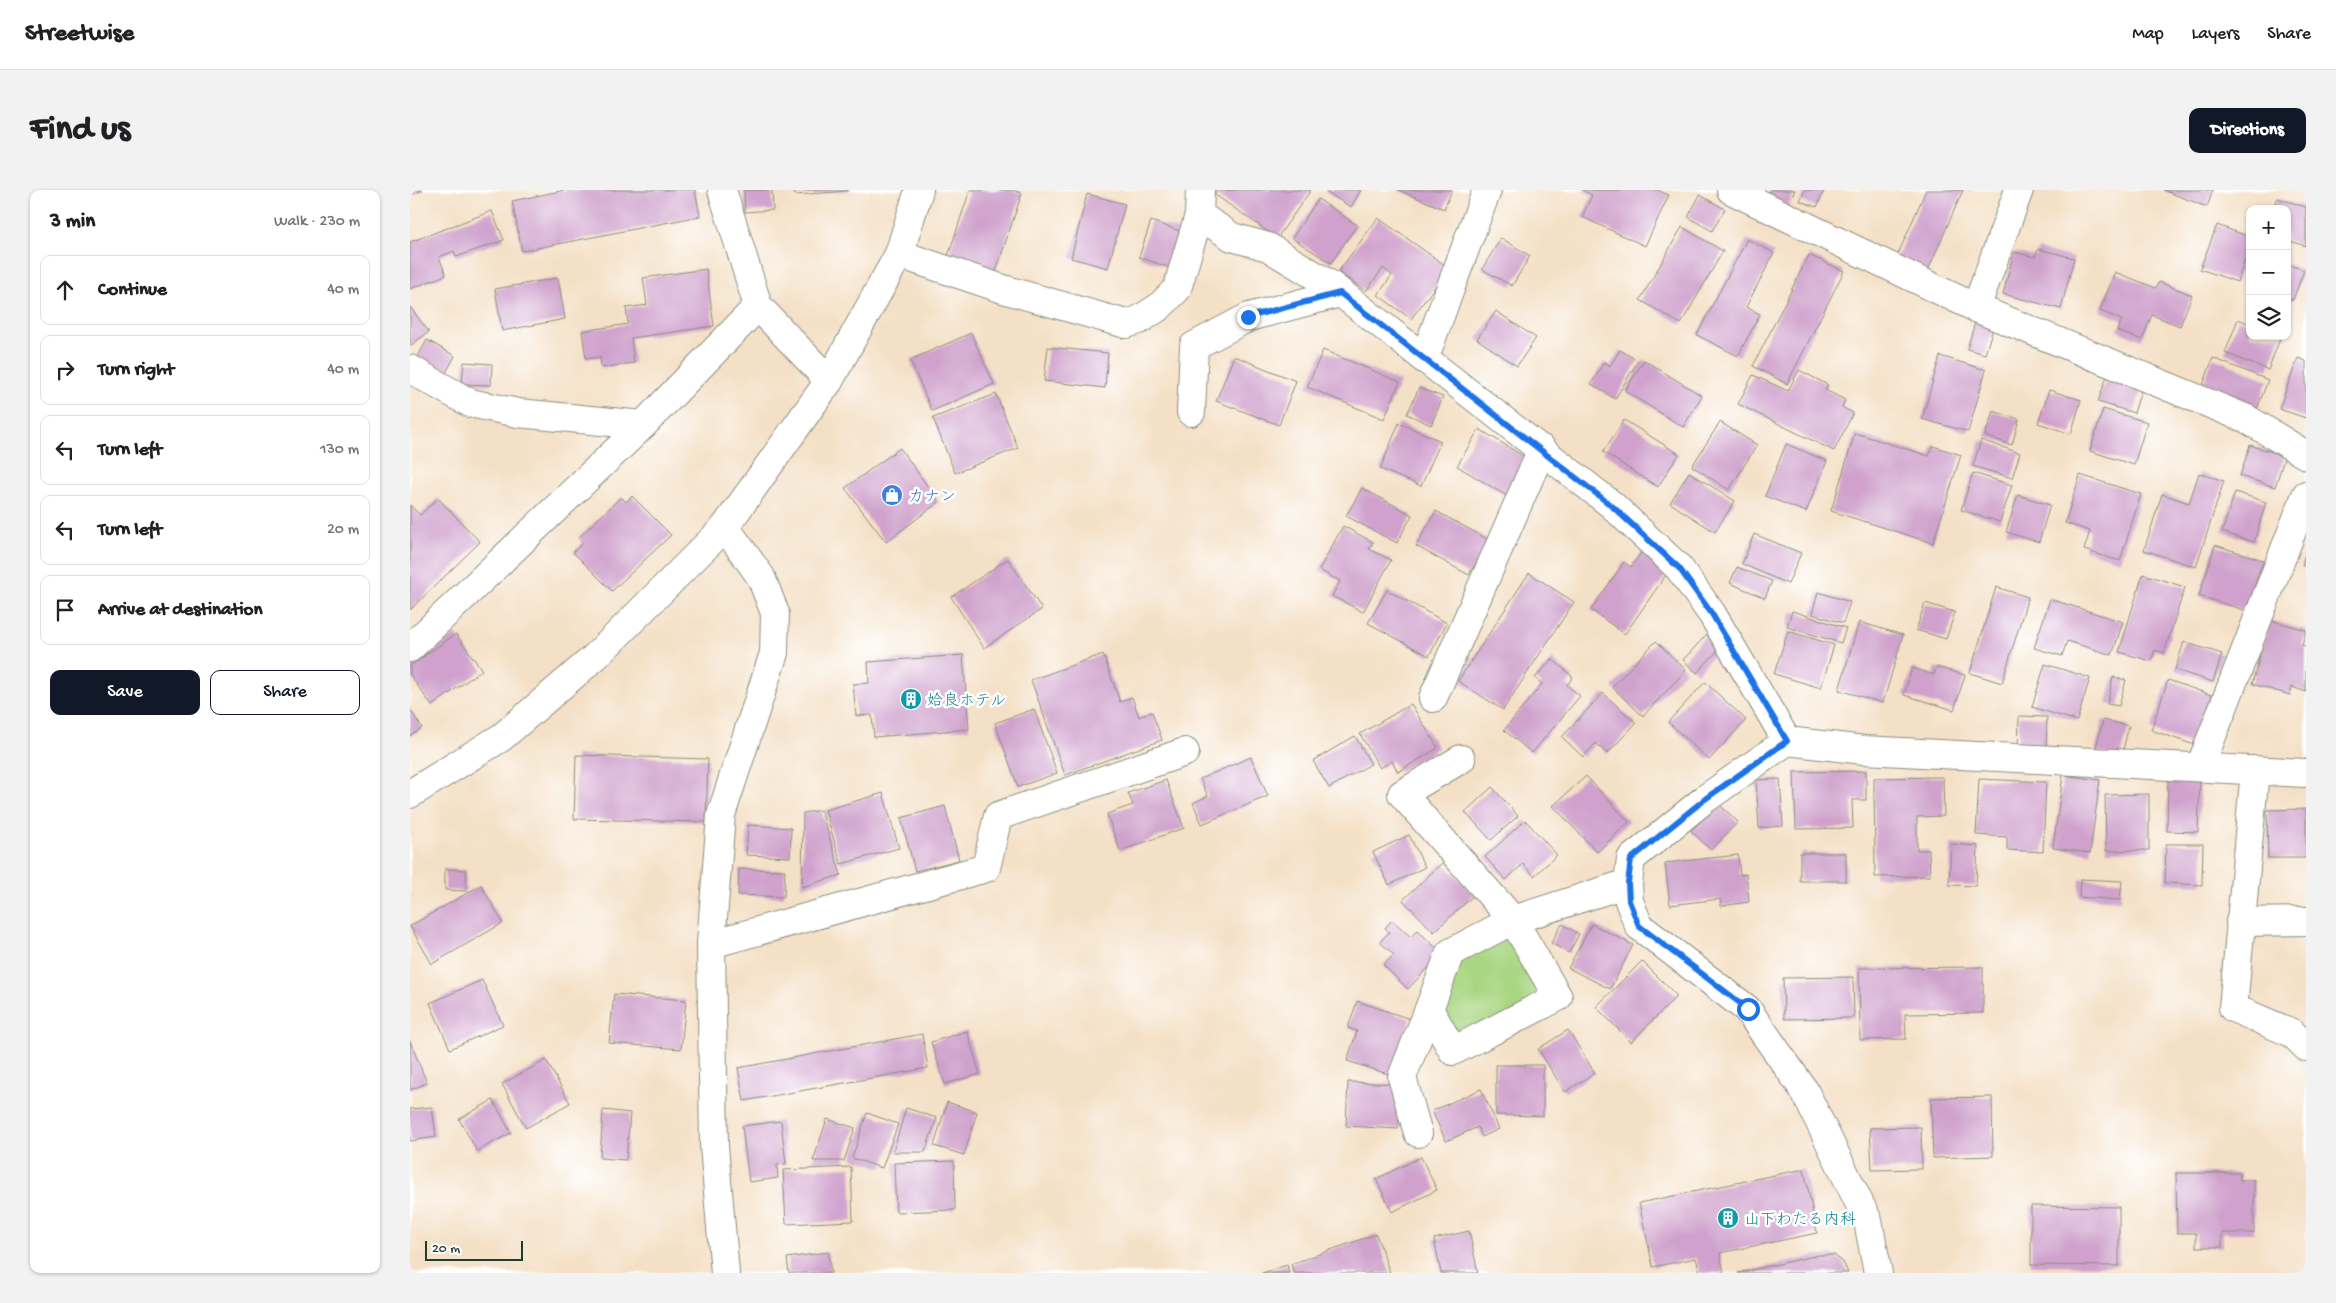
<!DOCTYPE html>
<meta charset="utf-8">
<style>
body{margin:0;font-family:"Gochi Hand","Klee One",sans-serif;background:#f2f2f2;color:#202124}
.controls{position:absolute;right:15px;top:15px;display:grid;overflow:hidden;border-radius:10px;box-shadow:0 1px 4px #0004}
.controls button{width:45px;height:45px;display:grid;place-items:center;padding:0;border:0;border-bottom:1px solid #e0e0e0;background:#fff;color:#202124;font:25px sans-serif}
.scale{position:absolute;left:15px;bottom:12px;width:98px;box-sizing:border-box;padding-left:5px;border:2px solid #1f3d34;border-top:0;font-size:14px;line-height:18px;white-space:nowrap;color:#1f3d34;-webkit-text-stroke:4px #fff;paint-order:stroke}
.stop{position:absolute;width:15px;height:15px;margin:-11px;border:4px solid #1a73e8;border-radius:50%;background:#fff}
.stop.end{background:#1a73e8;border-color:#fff;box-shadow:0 1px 5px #0008}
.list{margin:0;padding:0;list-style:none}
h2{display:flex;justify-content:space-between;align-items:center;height:65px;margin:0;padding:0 20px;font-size:21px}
h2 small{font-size:16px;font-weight:400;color:#757577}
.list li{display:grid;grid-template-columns:32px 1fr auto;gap:15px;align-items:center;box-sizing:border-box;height:70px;margin:0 10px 10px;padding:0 10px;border:1px solid #e0e0e0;border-radius:10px}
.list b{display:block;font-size:19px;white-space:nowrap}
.list em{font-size:16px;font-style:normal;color:#757577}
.actions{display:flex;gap:10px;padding:15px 20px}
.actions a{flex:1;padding:11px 0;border:1px solid #111827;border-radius:10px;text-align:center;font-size:18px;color:#111827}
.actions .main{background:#111827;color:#fff}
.icon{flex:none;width:28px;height:28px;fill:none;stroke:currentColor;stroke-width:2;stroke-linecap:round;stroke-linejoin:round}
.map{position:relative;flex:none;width:1896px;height:1083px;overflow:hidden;border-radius:10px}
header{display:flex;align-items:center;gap:30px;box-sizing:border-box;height:70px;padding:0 25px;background:#fff;border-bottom:1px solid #e0e0e0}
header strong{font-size:24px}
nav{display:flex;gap:28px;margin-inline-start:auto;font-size:18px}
.intro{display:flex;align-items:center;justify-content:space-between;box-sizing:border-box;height:120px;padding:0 30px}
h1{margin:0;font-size:35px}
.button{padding:12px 22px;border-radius:10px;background:#111827;color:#fff;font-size:18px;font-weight:700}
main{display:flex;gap:30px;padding:0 30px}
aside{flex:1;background:#fff;border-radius:10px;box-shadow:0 1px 4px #0004}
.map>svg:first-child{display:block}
.green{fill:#a9d682;stroke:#648a5b}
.building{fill:#cfa1cc}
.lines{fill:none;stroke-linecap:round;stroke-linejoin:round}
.minor-casing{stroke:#8a8e7d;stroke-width:30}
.minor{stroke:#fff;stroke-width:28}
.route{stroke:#1a73e8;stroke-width:6}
.labels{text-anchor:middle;stroke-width:5;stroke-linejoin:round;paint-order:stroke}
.shop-label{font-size:16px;fill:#366cbe;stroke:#fff;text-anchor:start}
.culture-label{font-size:16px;fill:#0d838f;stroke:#fff;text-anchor:start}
</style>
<header>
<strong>Streetwise</strong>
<nav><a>Map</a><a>Layers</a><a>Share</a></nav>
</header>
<div class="intro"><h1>Find us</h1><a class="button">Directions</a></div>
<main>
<aside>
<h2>3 min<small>Walk · 230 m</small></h2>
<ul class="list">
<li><svg class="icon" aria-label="ahead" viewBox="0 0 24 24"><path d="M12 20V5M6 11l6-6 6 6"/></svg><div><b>Continue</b></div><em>40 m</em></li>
<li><svg class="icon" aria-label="right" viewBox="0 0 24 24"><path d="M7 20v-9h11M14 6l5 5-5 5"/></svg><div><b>Turn right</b></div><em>40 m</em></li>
<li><svg class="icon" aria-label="left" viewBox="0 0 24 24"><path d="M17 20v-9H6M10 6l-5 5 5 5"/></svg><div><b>Turn left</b></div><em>130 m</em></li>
<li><svg class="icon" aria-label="left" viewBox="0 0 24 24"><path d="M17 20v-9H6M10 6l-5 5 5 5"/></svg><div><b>Turn left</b></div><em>20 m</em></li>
<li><svg class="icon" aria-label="arrive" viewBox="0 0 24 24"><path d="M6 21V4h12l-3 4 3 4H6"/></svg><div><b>Arrive at destination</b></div></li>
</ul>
<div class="actions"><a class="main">Save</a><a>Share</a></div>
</aside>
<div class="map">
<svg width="1896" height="1083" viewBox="0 0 1896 1083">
<rect width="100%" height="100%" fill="#fff"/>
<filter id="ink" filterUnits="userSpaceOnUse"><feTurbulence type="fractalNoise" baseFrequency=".02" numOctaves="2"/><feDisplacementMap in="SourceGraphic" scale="10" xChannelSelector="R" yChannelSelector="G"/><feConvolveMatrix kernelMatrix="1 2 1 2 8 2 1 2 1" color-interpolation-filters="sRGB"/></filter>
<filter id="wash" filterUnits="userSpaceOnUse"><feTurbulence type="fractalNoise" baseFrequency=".0096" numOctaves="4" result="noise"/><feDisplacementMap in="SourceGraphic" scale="20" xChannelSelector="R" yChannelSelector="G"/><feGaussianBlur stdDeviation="1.12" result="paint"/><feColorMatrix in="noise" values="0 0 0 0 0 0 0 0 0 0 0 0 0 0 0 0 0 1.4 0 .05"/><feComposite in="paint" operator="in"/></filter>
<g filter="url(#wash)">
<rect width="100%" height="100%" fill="#f4e0c6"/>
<polygon class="green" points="1101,735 1140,804 1048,853 1029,819 1047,765"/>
<g id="blocks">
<g class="building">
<polygon points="0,0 13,0 0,5"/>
<polygon points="155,0 285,0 290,26 112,61 102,11"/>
<polygon points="334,0 362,0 363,20 335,22"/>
<polygon points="384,0 438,0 438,1 385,5"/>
<polygon points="560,0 602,0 612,3 584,87 536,72"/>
<polygon points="807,0 901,0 867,48 804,4"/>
<polygon points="917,0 951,0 941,17 916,2"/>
<polygon points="988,0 1042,0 1034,19"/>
<polygon points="1172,0 1247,0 1259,5 1235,56 1172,27 1182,5"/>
<polygon points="1360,0 1385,0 1378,16 1357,8"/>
<polygon points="1395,0 1414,0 1407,17 1390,11"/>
<polygon points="1516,0 1553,0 1516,85 1485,71"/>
<polygon points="1753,0 1803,0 1797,17"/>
<polygon points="677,4 715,14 698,78 661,68"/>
<polygon points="1290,5 1315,19 1302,41 1278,27"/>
<polygon points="1867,8 1896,17 1896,56 1877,50 1877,19 1863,19"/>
<polygon points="908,9 947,35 921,73 882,48"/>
<polygon points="82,21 94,50 46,67 44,61 29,67 36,85 0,99 0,52"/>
<polygon points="968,28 1039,78 1001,129 968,105 982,85 973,78 956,101 928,82"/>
<polygon points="741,31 776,43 763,79 729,67"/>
<polygon points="1807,35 1840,47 1840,56 1827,92 1790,79"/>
<polygon points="1272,37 1313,61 1271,134 1230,110"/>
<polygon points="1091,48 1120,66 1102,96 1072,79"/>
<polygon points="1337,49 1364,63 1336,117 1350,124 1328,166 1287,145"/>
<polygon points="1628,59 1664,68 1651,119 1593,104 1604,62 1625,67"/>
<polygon points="1399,65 1434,81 1377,194 1343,176"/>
<polygon points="1877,74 1894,80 1883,110 1877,108"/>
<polygon points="296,79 304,136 221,148 224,173 191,178 190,167 176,169 172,141 218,134 216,118 237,115 233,88"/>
<polygon points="1705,82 1746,98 1749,92 1782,105 1770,136 1742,125 1732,150 1707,141 1712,130 1690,121"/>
<polygon points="148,88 155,129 92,141 85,99"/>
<polygon points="0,117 19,142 0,156"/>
<polygon points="1086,121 1126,148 1107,176 1067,149"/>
<polygon points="1566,129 1584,135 1575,164 1557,159"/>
<polygon points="1828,129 1840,134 1840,146 1871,146 1858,180 1815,163"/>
<polygon points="561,143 584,194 522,221 500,170"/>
<polygon points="17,150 45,166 33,188 5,172"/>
<polygon points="638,157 698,163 695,198 634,191"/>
<polygon points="913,160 990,192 974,229 897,197"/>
<polygon points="1210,160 1228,171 1205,209 1181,194 1194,172 1200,176"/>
<polygon points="824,166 886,191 869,235 806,211"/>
<polygon points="1530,166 1576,180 1558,242 1512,229"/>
<polygon points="1803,168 1858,190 1847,219 1792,198"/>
<polygon points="1888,168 1896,171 1896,228 1869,219"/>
<polygon points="1234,170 1292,206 1273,237 1215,201"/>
<polygon points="54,172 82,174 81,195 52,194"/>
<polygon points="1389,180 1418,195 1415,200 1435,210 1432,217 1443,223 1424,261 1328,214 1343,185 1378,201"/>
<polygon points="1697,186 1732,197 1724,223 1688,212"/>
<polygon points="1009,198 1033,207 1021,235 997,224"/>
<polygon points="1639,200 1671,210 1661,244 1628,233"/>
<polygon points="586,204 608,258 545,283 523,228"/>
<polygon points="1693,219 1737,232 1724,275 1680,261"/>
<polygon points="1583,221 1609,229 1602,255 1575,246"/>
<polygon points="1214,230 1269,264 1248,297 1193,262"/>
<polygon points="1310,232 1347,255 1319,300 1282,276"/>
<polygon points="989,233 1031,251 1011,296 970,279"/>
<polygon points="1069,239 1123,272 1100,308 1047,276"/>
<polygon points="1445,243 1519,266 1523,256 1551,265 1523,353 1421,321"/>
<polygon points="1571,250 1610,263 1602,288 1563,276"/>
<polygon points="1376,254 1417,271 1396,322 1355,306"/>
<polygon points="1840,255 1875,266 1865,297 1830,286"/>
<polygon points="490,258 529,312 476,352 435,298"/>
<polygon points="1279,282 1325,311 1305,342 1260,313"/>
<polygon points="1563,283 1602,295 1590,332 1551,320"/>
<polygon points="1789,283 1814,291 1786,377 1734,360 1752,304 1779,313"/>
<polygon points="1670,285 1731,304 1710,371 1674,360 1680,341 1655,333"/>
<polygon points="952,298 1002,325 987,353 936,326"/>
<polygon points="1825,302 1856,312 1844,352 1812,342"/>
<polygon points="1608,305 1640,315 1629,352 1596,342"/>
<polygon points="222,306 261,345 202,401 163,362 173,353 168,348 211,307 216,312"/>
<polygon points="28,308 70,352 0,420 0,315 10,325"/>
<polygon points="1026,321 1079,350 1059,385 1006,356"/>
<polygon points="933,336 963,352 959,359 981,370 953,422 922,406 930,391 909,380"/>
<polygon points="1344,344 1391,363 1378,394 1332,374"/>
<polygon points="1805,355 1853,370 1837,421 1789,406"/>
<polygon points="1233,360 1260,379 1215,444 1181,420 1214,372 1221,377"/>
<polygon points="1896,363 1896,376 1892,375"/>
<polygon points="598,369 632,419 574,458 541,407"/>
<polygon points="1327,377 1362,391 1355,408 1320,393"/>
<polygon points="1119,383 1164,412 1093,520 1048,491"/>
<polygon points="1733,384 1775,397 1754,463 1745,460 1741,471 1709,462"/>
<polygon points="1586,397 1618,407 1592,493 1560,483"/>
<polygon points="977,400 1037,433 1019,466 958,433"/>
<polygon points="1408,402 1440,412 1433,433 1402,424"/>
<polygon points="1640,409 1713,432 1702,465 1657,451 1652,466 1624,458"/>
<polygon points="1515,413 1545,422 1536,449 1506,440"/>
<polygon points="1382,421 1436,438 1431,453 1377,437"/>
<polygon points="1860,430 1896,440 1892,455 1896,456 1896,502 1882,497 1880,505 1842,494"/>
<polygon points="1449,432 1493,445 1473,513 1429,500"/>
<polygon points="1378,441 1424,455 1411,498 1364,484"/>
<polygon points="1298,443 1312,456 1287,483 1273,470"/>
<polygon points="46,444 72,480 22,516 0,485 0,476"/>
<polygon points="1246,451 1276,480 1233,526 1202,497"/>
<polygon points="1774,452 1812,464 1803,492 1765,480"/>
<polygon points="693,464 710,512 722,507 729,527 742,522 752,550 655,585 621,490"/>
<polygon points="553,465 559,539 464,547 462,525 446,526 443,494 459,493 458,472"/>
<polygon points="1142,469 1163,487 1157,495 1170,506 1122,563 1094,540 1132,494 1125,488"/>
<polygon points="1635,474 1680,488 1667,531 1622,517"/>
<polygon points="1526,477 1555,485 1544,520 1494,505 1502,478 1524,485"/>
<polygon points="1703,487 1716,490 1709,516 1697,514"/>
<polygon points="1758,490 1807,507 1790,557 1741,540"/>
<polygon points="1295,492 1336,530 1299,570 1258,532"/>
<polygon points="1193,503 1226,533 1197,564 1186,553 1173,567 1152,547"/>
<polygon points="1001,514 1028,558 988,582 982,571 970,578 950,544"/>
<polygon points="0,519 12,538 0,546"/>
<polygon points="624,519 647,583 608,597 585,533"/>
<polygon points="1609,526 1637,527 1636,562 1608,561"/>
<polygon points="1693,530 1719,536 1711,567 1685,561"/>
<polygon points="945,546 961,574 919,598 903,571"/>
<polygon points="166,565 298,569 296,632 164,629"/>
<polygon points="841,567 858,606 792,634 783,613 798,606 790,589"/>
<polygon points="1456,581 1456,610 1442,610 1443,638 1386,639 1384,582"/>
<polygon points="1653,585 1690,590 1680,663 1643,658"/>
<polygon points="1176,586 1219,632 1187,662 1143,616"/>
<polygon points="1533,587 1534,626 1507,627 1507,660 1519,660 1520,686 1465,687 1464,588"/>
<polygon points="1370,589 1373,636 1349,638 1346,590"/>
<polygon points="1569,589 1636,592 1633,662 1597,660 1597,647 1566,645"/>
<polygon points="756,590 774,638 710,661 697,624 723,615 718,603"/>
<polygon points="1758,590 1790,591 1788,642 1757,641"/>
<polygon points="1082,597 1108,626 1081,650 1055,622"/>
<polygon points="473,603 489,658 431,674 415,620"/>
<polygon points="1739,604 1739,660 1696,661 1695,605"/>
<polygon points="1308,613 1328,632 1301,660 1281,641"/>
<polygon points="535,616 549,670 505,681 491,628"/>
<polygon points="1896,619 1896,668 1858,668 1857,620"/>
<polygon points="411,620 431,685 392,697 393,623"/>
<polygon points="1115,630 1147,665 1124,686 1113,674 1096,690 1075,667"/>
<polygon points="338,635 381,638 380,667 336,665"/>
<polygon points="999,645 1015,677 979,695 963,662"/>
<polygon points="1541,654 1568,656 1566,696 1539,695"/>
<polygon points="1756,654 1793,654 1792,695 1755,693"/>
<rect x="1390" y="663" width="46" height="28"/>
<polygon points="1328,665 1330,685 1336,684 1339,712 1311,716 1310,709 1260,715 1255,673"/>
<polygon points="1033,672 1064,705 1024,742 993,710"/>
<polygon points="35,679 56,680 56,701 35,700"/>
<polygon points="329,679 375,680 374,707 328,705"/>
<polygon points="1670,689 1712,691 1710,710 1669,707"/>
<polygon points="71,695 93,733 22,774 0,736"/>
<polygon points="982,730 1001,747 1007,740 1032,763 998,799 973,775 984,765 970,752 979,742 975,738"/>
<polygon points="1152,734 1169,744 1159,763 1141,753"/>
<polygon points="1182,734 1223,755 1200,799 1158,778"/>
<polygon points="1232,771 1267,806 1221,852 1186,817"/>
<polygon points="1573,777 1573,823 1495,824 1496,849 1450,850 1449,778"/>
<polygon points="1443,787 1444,828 1374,829 1373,788"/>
<polygon points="72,790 93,835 40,859 20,813"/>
<polygon points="204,804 276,810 271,859 199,853"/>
<polygon points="947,811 1000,829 981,885 937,871 947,841 938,838"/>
<polygon points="1158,840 1185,883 1155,902 1128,859"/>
<polygon points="557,841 570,884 535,894 521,852"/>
<polygon points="512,844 518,878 334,911 328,878"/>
<polygon points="0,851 17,893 0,900"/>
<polygon points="136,870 160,913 116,938 92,894"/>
<polygon points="1086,875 1133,875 1133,926 1086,925"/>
<polygon points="938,892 990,894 988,939 936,936"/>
<polygon points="1071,899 1089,939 1072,947 1068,937 1036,951 1022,921"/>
<polygon points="1582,907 1583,966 1523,968 1521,908"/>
<polygon points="83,910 101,943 67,961 49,929"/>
<polygon points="537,912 567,922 554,965 524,956"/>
<polygon points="22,917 26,947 0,951 0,919"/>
<polygon points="496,918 527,928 515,962 483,962"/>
<polygon points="193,920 220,923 216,970 190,968"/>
<polygon points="457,923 488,934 472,978 442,968"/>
<polygon points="417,929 445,938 434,971 403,971"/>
<polygon points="371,931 376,974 367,975 368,988 339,992 332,936"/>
<polygon points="1511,937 1512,979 1462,980 1460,938"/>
<polygon points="1011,967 1027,1000 982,1022 966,989"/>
<polygon points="544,971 545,1020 486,1022 484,973"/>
<polygon points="441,977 443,1031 376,1034 373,980"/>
<polygon points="1394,979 1407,1043 1310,1063 1314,1083 1290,1083 1286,1068 1243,1077 1229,1013"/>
<polygon points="1766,983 1830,983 1830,990 1844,990 1844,1043 1812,1043 1812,1057 1786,1057 1786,1043 1767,1043"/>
<polygon points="1621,1016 1709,1017 1709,1076 1621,1075"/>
<polygon points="1059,1041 1068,1083 1031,1083 1024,1049"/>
<polygon points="966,1044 980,1083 884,1083 881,1074"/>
<polygon points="418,1062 421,1083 379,1083 377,1068"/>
<polygon points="1409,1065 1424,1065 1433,1072 1438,1083 1328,1083"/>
<polygon points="877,1075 879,1083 852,1083"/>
</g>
</g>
</g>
<g filter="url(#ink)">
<use href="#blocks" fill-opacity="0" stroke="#8a8e7d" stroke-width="1"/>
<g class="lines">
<g class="minor-casing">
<g id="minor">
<polyline points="312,0 348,116 419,191"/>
<polyline points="1321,0 1566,118 1837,229 1896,265"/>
<polyline points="789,25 822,47 858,57 922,96 1202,315 1269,378 1302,424 1377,551"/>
<polyline points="489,64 593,99 716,134 729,130 749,117 767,99 789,25 790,0"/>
<polyline points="1566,118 1609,0"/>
<polyline points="1014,169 1077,0"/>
<polyline points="0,179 60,213 108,223 233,235"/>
<polyline points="781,222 784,156 839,127 930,103"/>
<polyline points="315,337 351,387 365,423 364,463 311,625 301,754 304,956 315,1083"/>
<polyline points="0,458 233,235 348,116"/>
<polyline points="1023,508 1132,259"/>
<polyline points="1051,569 992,604 1103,730 1148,807 1043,861 1019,819 1040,763 1103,730 1218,693"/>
<polyline points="1790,577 1896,305"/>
<polyline points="1845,580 1823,818 1882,843 1896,857"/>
<polyline points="0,604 92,547 186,466 315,337 419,191 489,64 509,0"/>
<polyline points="1830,732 1896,731"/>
<polyline points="301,754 576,678 588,626 775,562"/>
<polyline points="1008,943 992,887 1019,819"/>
<polyline points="1468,1083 1458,1031 1394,900 1337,819 1229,736 1219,711 1218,693 1221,669 1295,609 1377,551 1454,560 1896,583"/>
</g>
</g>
<use href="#minor" class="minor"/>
</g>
</g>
<g class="lines" filter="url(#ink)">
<polyline class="route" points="838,127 930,103 1202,316 1269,378 1302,424 1377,551 1295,609 1221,669 1218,693 1219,711 1229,736 1338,819"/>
</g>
<defs>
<g id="shop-disc" transform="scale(1.125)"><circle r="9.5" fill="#3f7fe0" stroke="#fff"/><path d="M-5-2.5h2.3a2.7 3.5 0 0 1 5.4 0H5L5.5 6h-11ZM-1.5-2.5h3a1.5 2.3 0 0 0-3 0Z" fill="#fff"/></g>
<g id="building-disc" transform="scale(1.125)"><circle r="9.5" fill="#0f9aa8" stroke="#fff"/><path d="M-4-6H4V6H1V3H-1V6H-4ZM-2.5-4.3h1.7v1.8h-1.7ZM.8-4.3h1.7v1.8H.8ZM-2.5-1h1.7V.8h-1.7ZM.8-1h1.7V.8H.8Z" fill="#fff"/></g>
</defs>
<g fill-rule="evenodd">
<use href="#shop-disc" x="482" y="305"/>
<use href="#building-disc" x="501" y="509"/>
<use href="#building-disc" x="1318" y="1028"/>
</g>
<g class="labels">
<g class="shop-label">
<text x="498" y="311">カナン</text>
</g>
<g class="culture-label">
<text x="517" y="515">姶良ホテル</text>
<text x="1334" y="1034">山下わたる内科</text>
</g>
</g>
</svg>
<div class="controls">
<button>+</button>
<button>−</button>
<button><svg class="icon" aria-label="layers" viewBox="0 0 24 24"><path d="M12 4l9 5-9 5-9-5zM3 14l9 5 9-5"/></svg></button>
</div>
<div class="scale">20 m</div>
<div class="stop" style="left:1338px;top:819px"></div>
<div class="stop end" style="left:838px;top:127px"></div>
</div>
</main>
